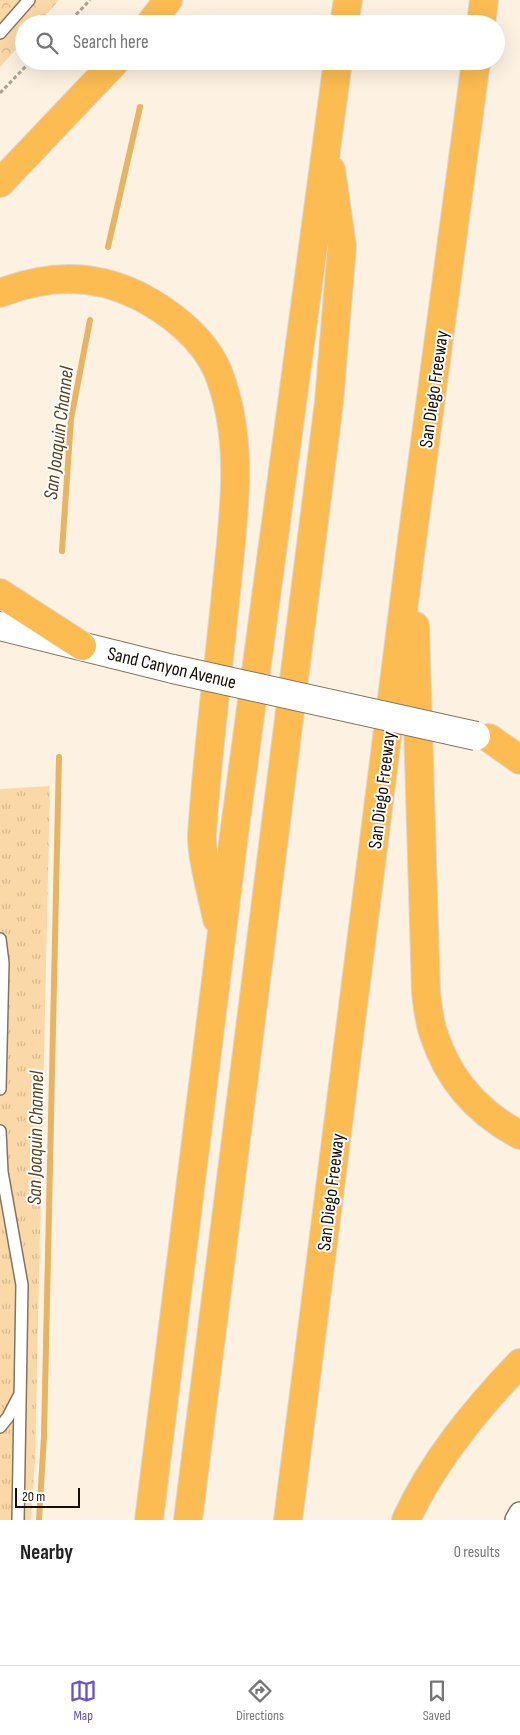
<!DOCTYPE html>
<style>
body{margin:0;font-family:"Sofia Sans Condensed",sans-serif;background:#f2f2f2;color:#222}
.scale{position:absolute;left:15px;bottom:12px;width:65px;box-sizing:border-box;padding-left:5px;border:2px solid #140e05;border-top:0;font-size:14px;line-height:18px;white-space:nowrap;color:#140e05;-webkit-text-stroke:4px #fff;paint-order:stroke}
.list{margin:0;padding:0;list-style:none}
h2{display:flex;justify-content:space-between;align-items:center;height:65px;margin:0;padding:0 20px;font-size:21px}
h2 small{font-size:16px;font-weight:400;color:#767676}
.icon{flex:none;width:28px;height:28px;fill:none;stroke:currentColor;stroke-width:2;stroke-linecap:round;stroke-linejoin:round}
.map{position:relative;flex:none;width:520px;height:1520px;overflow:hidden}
.search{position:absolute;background:#fff;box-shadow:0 5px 20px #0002;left:15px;right:15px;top:15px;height:55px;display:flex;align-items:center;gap:12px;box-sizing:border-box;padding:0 18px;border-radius:28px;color:#767676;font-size:19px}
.sheet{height:145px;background:#fff}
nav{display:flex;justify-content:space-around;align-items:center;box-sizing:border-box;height:70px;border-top:1px solid #e0e0e0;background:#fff;font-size:14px;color:#767676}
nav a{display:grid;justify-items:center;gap:2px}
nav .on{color:#6851ca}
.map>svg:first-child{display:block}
.grass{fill:url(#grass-tufts)}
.park{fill:url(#park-crowns)}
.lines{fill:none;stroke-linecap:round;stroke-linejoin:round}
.stream{stroke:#e7b464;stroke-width:6}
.service-casing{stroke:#84745c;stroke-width:14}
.minor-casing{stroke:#84745c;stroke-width:24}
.secondary-casing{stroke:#84745c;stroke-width:30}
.motorway-casing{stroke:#d9d8d7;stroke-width:30}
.path{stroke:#aba294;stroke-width:3;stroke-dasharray:4 2.5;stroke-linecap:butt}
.service{stroke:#fff;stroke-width:11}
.minor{stroke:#fff;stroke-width:21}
.secondary{stroke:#fff;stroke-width:28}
.motorway{stroke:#fcbc52;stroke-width:28}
.secondary-bridge-casing{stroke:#84745c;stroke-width:30;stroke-linecap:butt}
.secondary-bridge{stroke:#fff;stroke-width:28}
.labels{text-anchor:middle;stroke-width:4;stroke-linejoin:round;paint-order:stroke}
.street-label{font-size:19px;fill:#140e05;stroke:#fff}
.water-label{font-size:20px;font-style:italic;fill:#584220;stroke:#fff}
</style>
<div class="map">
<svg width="520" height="1520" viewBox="0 0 520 1520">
<defs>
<pattern id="grass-tufts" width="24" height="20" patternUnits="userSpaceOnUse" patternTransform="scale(1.25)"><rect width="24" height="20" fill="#fad8a7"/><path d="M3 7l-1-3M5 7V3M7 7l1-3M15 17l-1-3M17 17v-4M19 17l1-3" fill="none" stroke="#d5b88e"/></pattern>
<pattern id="park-crowns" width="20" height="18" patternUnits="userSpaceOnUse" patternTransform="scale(1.25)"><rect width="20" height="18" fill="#fad8a7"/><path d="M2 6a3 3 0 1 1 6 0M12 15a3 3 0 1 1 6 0" fill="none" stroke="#d5b88e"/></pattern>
</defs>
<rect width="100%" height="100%" fill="#fdf2e2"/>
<polygon class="grass" points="50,786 35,1457 31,1520 0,1520 0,789"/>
<polygon class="park" points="0,0 59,0 38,24 24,24 24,40 0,67"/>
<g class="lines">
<g class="stream">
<polyline points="108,247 140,107"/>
<polyline points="62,551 71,419 90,320"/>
<polyline points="39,1520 44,1436 59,757"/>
</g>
<g class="service-casing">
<g id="service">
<polyline points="0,33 29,0"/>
<polyline points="0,939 3,963 0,1089"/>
<polyline points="0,1131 2,1172 22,1285 18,1520"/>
<polyline points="0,1427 8,1417 19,1396"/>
</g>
</g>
<g class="minor-casing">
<polyline id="minor" points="516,1520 520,1513"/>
</g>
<g class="secondary-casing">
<polyline id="secondary" points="0,626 173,669"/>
</g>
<g class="motorway-casing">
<g id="motorway">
<polyline points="150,24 168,0"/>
<polyline points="344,24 348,0"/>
<polyline points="481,24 484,0"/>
<polyline points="0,183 116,61"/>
<path d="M0,293C47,275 91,273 137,295C169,311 204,338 218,372C246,442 233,519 226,593C218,673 207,755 202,835C201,856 213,898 217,919"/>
<polyline points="0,593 82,646"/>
<path d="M415,626L426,993C428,1007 429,1022 434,1035C449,1081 478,1113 520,1135"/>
<polyline points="489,738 520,760"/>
<polyline points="149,1520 234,835 338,61"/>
<polyline points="188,1520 329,402 342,246 331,170"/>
<polyline points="288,1520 412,540 476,61"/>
<path d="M406,1520C433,1461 476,1409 520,1363"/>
</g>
</g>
<g class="path">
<polyline points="67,24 90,0"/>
<polyline points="0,93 31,61"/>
</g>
<use href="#service" class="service"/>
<use href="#minor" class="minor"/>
<use href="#secondary" class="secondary"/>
<use href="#motorway" class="motorway"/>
<g class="secondary-bridge-casing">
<polyline id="secondary-bridge" points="173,669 476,736"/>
</g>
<use href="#secondary-bridge" class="secondary-bridge"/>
</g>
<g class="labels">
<g class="street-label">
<text transform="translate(433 389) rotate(-82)" y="7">San Diego Freeway</text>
<text transform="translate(172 667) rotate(13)" y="7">Sand Canyon Avenue</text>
<text transform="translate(381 790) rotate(-83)" y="7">San Diego Freeway</text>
<text transform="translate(330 1192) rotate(-83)" y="7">San Diego Freeway</text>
</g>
<g class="water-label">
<text transform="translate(58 433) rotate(-83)" y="7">San Joaquin Channel</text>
<text transform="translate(35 1138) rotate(-89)" y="7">San Joaquin Channel</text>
</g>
</g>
</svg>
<div class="scale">20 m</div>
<div class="search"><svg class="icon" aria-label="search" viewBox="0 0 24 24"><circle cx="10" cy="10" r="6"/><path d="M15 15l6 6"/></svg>Search here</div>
</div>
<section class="sheet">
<h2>Nearby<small>0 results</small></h2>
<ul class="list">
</ul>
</section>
<nav>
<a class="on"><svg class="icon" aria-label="map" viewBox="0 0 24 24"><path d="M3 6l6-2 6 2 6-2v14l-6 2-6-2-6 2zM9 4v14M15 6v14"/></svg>Map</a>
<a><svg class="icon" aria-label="directions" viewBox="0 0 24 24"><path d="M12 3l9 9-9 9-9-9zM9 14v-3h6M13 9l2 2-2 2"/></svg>Directions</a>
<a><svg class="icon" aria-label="saved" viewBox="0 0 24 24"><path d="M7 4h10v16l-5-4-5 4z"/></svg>Saved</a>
</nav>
